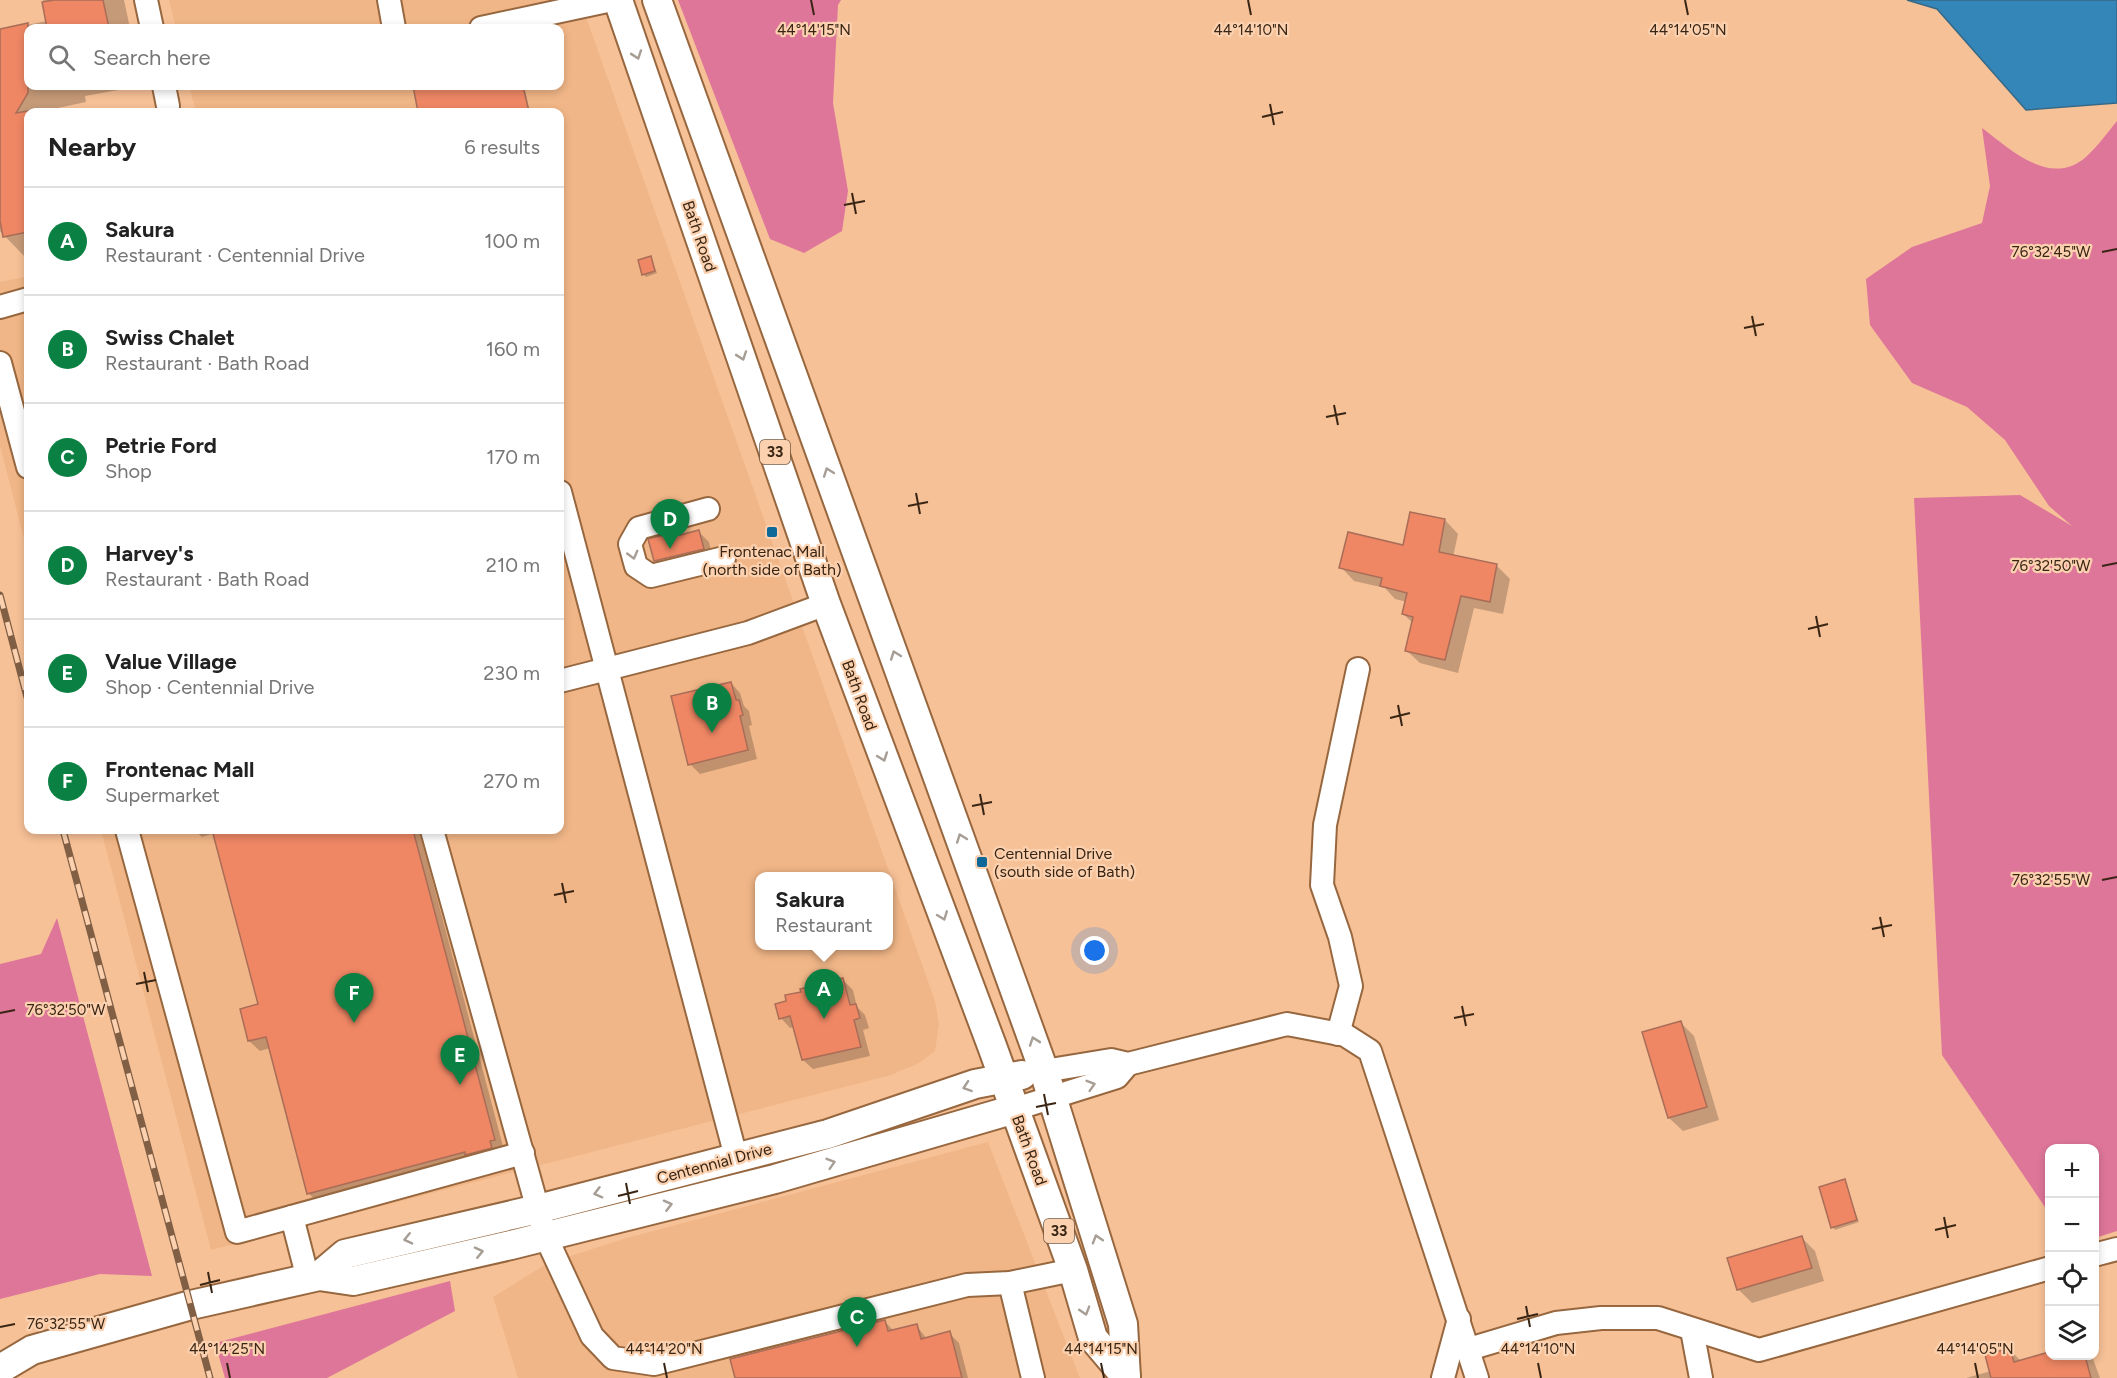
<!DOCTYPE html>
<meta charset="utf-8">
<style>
body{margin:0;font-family:Figtree,sans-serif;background:#f6f6f6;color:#222}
.controls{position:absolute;right:18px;bottom:18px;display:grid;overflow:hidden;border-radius:12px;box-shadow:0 3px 9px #0003}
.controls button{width:54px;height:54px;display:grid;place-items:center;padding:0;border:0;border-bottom:2px solid #e0e0e0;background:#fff;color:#222;font:30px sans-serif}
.you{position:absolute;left:1095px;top:951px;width:21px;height:21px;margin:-15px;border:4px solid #fff;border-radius:50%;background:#1a73e8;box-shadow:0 0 0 9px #1a73e833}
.badge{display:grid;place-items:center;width:39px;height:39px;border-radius:50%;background:#0b8043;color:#fff;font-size:20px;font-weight:700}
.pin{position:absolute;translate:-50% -50px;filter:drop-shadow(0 2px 3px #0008)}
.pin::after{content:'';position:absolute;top:32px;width:21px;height:18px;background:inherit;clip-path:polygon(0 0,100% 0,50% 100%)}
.popup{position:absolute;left:755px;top:872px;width:138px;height:78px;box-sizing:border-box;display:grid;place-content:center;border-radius:12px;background:#fff;filter:drop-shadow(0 2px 4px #0005);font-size:20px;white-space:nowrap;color:#767676}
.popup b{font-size:22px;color:#222}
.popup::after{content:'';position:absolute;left:50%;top:100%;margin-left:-12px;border:12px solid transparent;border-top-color:#fff}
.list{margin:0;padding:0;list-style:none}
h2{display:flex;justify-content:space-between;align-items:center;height:78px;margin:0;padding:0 24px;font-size:26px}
h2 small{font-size:20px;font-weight:400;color:#767676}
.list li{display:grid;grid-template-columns:39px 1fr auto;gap:18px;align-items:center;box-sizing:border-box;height:108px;padding:0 24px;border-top:2px solid #e0e0e0}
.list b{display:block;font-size:22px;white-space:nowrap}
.list p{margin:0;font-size:20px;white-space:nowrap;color:#767676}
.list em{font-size:20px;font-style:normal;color:#767676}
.icon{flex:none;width:33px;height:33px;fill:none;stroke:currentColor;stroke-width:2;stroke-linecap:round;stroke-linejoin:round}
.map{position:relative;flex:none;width:2117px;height:1378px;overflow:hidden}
.search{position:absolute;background:#fff;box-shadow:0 3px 9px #0003;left:24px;top:24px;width:540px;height:66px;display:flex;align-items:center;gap:15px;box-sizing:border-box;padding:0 21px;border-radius:12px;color:#767676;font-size:22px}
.panel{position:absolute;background:#fff;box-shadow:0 3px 9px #0003;left:24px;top:108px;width:540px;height:726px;border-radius:12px}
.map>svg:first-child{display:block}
.built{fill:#f1b687;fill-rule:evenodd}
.green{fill:#de769a}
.water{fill:#3486b8;stroke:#366987;stroke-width:1.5}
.shadow{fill:#0003}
.building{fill:#ef8764;stroke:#a96d58;stroke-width:1.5}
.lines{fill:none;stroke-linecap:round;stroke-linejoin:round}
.minor-casing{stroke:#97673f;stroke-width:26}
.major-casing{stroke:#97673f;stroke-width:32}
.minor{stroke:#fff;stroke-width:22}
.major{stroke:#fff;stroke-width:28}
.rail-casing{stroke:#805f45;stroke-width:7}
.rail{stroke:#fcd1af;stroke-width:4.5;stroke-dasharray:14;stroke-linecap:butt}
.oneway{stroke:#a69d95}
.ticks{fill:none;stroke:#392514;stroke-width:2}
.poi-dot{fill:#0e6999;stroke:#fcd1af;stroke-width:2}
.labels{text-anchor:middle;stroke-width:4.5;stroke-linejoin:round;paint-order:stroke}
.shield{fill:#fcd1af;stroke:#745942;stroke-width:1.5}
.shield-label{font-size:15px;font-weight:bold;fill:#392514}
.street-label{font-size:16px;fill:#392514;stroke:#fcd1af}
.poi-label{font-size:16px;fill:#392514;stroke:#fcd1af}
.ticks-label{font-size:15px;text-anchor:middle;fill:#392514;stroke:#fcd1af;stroke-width:4.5;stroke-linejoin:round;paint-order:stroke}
</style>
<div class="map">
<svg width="2117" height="1378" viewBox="0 0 2117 1378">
<rect width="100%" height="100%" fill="#f7c197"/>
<g class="built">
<path d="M169,0H580L935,1001L939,1024L935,1051L919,1063L891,1075L211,1250L101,830H560V112H196L189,86H560V28H176ZM760,876H888V946H760Z"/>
<polygon points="28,276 28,554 0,446 0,282"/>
<polygon points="988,1142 1080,1378 518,1378 493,1297 546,1264 623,1239"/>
</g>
<g class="green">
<polygon points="678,0 841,0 838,5 833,103 848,191 842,231 804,253 770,239"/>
<path d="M2117,121V1231L2095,1238L2094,1148H2050L2049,1213L1942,1055L1914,498L2020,495L2072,526L2049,506L2005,440L1967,407L1912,383L1870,325L1866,279L1912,247L1982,223L1990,186L1982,128C2010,149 2051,189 2087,156C2098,146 2107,133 2117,121Z"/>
<polygon points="57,918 152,1276 100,1274 0,1299 0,964 41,954"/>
<polygon points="450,1281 455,1311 327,1378 225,1378 215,1343"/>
</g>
<polygon class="water" points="1907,0 2117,0 2117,103 2026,110 1937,9"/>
<g class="shadow">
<polygon points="43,0 124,0 130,28 28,28 28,86 135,87 85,96 86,102 53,109 54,112 28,112 28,255 24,256 0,231 0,36 3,30 47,21"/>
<polygon points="414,86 524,86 530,112 420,112"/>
<polygon points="332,109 335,112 315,112"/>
<polygon points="651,258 657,273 646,277 643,274"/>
<polygon points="1445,520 1458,534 1453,557 1497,566 1510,579 1503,614 1474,608 1458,673 1420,663 1406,650 1413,623 1403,614 1407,602 1395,599 1385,588 1354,581 1341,567 1404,547"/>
<polygon points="699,532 709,542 713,559 665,570 655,561 678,533 682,536"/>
<polygon points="731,683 740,693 744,706 749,711 752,725 749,726 757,759 700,774 690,764"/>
<polygon points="194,830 419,830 504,1150 319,1203 308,1193 270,1048 260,1051 249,1041 260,1005 215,833 202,837"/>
<polygon points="843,980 853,990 857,1007 865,1015 869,1028 863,1030 870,1056 813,1069 803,1060 795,1027 790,1028 781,1018"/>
<polygon points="1680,1022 1694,1036 1719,1120 1683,1131 1669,1118 1644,1033"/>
<polygon points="1844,1181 1859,1222 1835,1230 1833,1227"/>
<polygon points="1802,1238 1815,1251 1824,1281 1752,1303 1738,1289"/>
<polygon points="884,1321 894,1331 916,1325 927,1339 949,1333 959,1343 968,1378 737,1378"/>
<polygon points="2009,1349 2022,1362 2050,1354 2092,1356 2100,1378 1966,1378 1991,1371"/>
</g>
<g class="building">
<polygon points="54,0 103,0 109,28 47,28 42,2"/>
<polygon points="28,23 28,93 16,113 28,111 28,232 3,237 0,221 0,29"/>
<polygon points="413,86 523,86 529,112 418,112"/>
<polygon points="651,256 655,271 642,275 638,260"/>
<polygon points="1410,512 1445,519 1439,552 1497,564 1490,602 1461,596 1445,660 1405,651 1413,617 1402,614 1407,593 1380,586 1382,578 1339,568 1348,532 1403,545"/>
<polygon points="699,530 704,549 654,561 648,539 679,531 680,535"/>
<polygon points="731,682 736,700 739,700 743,715 740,716 748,750 688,765 671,696"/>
<polygon points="212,830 413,830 495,1140 490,1141 492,1148 465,1155 465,1152 307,1194 266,1037 248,1041 240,1009 258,1004"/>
<polygon points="843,978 850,1005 856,1004 860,1018 854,1020 861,1047 802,1060 790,1016 779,1019 775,1004 786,1001 785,995 801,992 800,989"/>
<polygon points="1681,1021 1707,1107 1668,1118 1642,1032"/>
<polygon points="1845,1179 1857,1220 1831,1228 1819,1187"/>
<polygon points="1802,1236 1812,1268 1737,1290 1727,1258"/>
<polygon points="885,1320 888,1331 917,1324 921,1339 950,1331 962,1378 735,1378 730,1359"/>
<polygon points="2010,1348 2014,1362 2049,1352 2049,1356 2085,1356 2091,1378 1991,1378 1985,1355"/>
</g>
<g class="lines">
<g class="minor-casing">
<g id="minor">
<polyline points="146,0 152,28"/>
<polyline points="389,0 394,28"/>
<polyline points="481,28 612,0"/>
<polyline points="164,86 168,106"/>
<polyline points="0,307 28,299"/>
<polyline points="0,363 28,467"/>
<polyline points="560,492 736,1157"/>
<polyline points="708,509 639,528 630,544 636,566 651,576 724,558"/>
<polyline points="560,681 748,633 826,604"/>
<polyline points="127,830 237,1232 523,1153"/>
<polyline points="432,830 545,1235 592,1336 613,1358 654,1364 967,1285 1010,1283 1073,1270"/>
<polyline points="1338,1034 1351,986 1340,937 1322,885 1325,825 1358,669"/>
<polyline points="1044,1071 1111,1060 1128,1064 1287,1024 1345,1035 1370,1051 1477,1378"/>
<polyline points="1015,1109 1117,1077 1128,1064"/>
<polyline points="292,1217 308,1279"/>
<polyline points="2094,1255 2117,1249"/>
<polyline points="1010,1283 1033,1378"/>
<polyline points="1692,1330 1701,1378"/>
<polyline points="1469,1349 1556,1323 1601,1318 1658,1318 1759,1350 2050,1268"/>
<polyline points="1443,1378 1459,1319"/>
</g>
</g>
<g class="major-casing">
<g id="major">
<polyline points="618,0 826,604 992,1046 1073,1270 1093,1338 1126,1377"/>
<polyline points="657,0 1044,1071 1123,1324 1126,1378"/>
<polyline points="319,1276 345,1254 538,1209 828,1134 975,1084 1022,1075"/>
<polyline points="0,1369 32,1350 191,1305 319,1276 353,1281 511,1245 775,1179 1015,1109"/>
</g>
</g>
<use href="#minor" class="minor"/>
<use href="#major" class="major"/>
<g class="rail-casing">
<g id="rail">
<polyline points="0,595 28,701"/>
<polyline points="63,830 210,1378"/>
</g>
</g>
<use href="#rail" class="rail"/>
</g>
<defs><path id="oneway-chevron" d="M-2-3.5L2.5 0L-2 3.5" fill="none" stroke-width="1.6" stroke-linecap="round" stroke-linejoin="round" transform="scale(1.5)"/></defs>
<g class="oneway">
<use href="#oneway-chevron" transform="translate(637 55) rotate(71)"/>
<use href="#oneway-chevron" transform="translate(742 356) rotate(71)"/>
<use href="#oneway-chevron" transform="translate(828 472) rotate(-110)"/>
<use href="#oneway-chevron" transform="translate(633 555) rotate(75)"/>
<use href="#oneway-chevron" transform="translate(895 655) rotate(-110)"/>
<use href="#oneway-chevron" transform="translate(883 757) rotate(70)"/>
<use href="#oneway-chevron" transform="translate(961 838) rotate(-110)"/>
<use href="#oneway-chevron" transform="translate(943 916) rotate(69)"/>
<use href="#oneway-chevron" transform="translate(1034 1041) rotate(-109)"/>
<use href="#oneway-chevron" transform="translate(1091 1085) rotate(-17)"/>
<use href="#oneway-chevron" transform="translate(967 1087) rotate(161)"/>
<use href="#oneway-chevron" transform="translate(831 1163) rotate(-17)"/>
<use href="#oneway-chevron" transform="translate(598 1193) rotate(165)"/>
<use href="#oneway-chevron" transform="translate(668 1205) rotate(-14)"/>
<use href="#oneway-chevron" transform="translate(408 1239) rotate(167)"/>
<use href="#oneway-chevron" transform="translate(1097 1239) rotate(-107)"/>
<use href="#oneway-chevron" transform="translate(479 1252) rotate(-13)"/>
<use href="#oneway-chevron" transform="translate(1085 1311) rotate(73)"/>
</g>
<path class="ticks" d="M811,0L814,15M1248,0L1251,15M1685,0L1688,15M1270,104L1274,125M1262,117L1283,112M852,193L856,214M844,205L865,201M2102,252L2117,249M1752,316L1756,336M1744,328L1764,324M1334,405L1338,425M1326,417L1346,413M916,493L920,514M908,506L928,502M2102,566L2117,563M1816,616L1820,637M1808,629L1828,624M1398,705L1402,726M1390,718L1410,713M980,794L984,815M972,806L992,802M2102,880L2117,877M562,883L566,903M554,895L574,891M1880,917L1884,937M1872,929L1892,925M144,972L148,992M136,984L156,980M1462,1006L1466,1026M0,1013L15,1010M1454,1018L1474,1014M1044,1094L1048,1115M1036,1107L1056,1103M626,1183L630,1204M618,1196L638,1191M1944,1217L1948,1238M1935,1230L1956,1225M208,1272L212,1293M200,1285L220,1280M1526,1306L1530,1327M1517,1319L1538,1314M0,1327L15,1324M227,1363L230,1378M664,1363L667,1378M1101,1363L1104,1378M1538,1363L1541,1378M1975,1363L1978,1378"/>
<g class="poi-dot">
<rect x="766" y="526" width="12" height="12" rx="3"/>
<rect x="976" y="856" width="12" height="12" rx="3"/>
</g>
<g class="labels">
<g class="shield">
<rect x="760" y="440" width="30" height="24" rx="4.5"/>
<rect x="1044" y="1219" width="30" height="24" rx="4.5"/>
</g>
<g class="shield-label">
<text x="775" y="457">33</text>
<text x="1059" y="1236">33</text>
</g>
<g class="street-label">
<text transform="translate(700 236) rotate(71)" y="6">Bath Road</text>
<text transform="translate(860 695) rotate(70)" y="6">Bath Road</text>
<text transform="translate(1030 1150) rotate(70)" y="6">Bath Road</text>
<text transform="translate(714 1163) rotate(-15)" y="6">Centennial Drive</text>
</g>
<g class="poi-label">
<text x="772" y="557">Frontenac Mall<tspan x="772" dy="18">(north side of Bath)</tspan></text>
<text x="994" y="859" text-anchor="start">Centennial Drive<tspan x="994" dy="18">(south side of Bath)</tspan></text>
</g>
</g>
<g class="ticks-label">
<text x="814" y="35">44°14'15"N</text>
<text x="1251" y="35">44°14'10"N</text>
<text x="1688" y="35">44°14'05"N</text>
<text x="2051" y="257">76°32'45"W</text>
<text x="2051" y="571">76°32'50"W</text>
<text x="2051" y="885">76°32'55"W</text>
<text x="66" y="1015">76°32'50"W</text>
<text x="66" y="1329">76°32'55"W</text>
<text x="227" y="1354">44°14'25"N</text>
<text x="664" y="1354">44°14'20"N</text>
<text x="1101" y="1354">44°14'15"N</text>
<text x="1538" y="1354">44°14'10"N</text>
<text x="1975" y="1354">44°14'05"N</text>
</g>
</svg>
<div class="controls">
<button>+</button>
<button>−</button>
<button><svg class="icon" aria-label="locate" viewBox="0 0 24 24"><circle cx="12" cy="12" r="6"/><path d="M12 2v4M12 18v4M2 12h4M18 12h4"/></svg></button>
<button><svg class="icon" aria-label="layers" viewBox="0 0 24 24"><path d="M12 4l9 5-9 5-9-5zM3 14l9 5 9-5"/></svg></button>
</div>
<div class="you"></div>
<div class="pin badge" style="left:824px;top:1019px">A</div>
<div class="popup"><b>Sakura</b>Restaurant</div>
<div class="pin badge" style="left:712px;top:733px">B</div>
<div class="pin badge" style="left:857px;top:1347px">C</div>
<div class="pin badge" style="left:670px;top:549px">D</div>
<div class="pin badge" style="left:460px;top:1085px">E</div>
<div class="pin badge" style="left:354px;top:1023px">F</div>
<div class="search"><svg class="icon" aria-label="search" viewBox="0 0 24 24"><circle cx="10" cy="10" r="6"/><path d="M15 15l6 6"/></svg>Search here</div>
<section class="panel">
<h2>Nearby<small>6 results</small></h2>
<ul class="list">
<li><span class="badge">A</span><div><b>Sakura</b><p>Restaurant · Centennial Drive</p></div><em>100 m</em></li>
<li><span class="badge">B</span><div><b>Swiss Chalet</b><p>Restaurant · Bath Road</p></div><em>160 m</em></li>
<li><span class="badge">C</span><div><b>Petrie Ford</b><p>Shop</p></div><em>170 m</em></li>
<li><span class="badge">D</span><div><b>Harvey's</b><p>Restaurant · Bath Road</p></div><em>210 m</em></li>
<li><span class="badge">E</span><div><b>Value Village</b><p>Shop · Centennial Drive</p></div><em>230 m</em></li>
<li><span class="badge">F</span><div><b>Frontenac Mall</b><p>Supermarket</p></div><em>270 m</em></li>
</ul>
</section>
</div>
